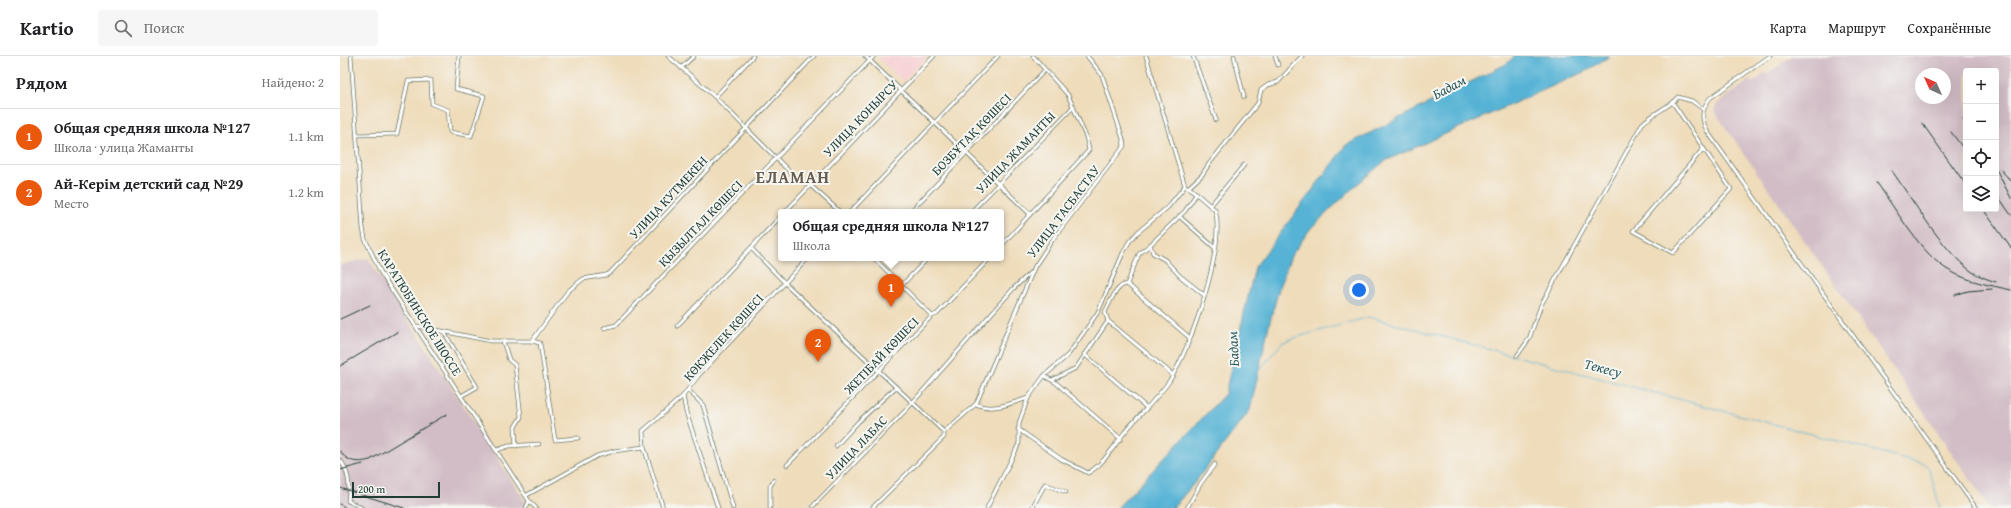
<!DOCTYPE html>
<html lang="ru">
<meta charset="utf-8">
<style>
body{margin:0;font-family:"Gentium Book Plus",serif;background:#f6f6f6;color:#202124}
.controls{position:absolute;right:12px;top:12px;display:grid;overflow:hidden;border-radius:4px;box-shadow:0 4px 16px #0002}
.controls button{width:36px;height:36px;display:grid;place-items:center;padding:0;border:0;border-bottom:1px solid #e0e0e0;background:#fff;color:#202124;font:20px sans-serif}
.compass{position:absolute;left:1575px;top:12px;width:36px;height:36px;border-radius:50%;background:#fff;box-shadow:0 4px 16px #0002;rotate:315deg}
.scale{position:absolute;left:12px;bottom:10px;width:88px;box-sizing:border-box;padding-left:4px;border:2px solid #1f3d34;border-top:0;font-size:11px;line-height:14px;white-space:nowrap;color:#1f3d34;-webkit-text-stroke:3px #f6f6f2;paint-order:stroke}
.you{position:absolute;left:1019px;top:234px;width:14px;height:14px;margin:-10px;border:3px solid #fff;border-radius:50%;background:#1a73e8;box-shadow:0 0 0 6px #1a73e833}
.badge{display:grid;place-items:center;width:26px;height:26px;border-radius:50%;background:#ea580c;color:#fff;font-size:13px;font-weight:700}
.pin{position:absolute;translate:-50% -33px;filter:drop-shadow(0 1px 2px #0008)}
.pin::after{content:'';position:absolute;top:21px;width:14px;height:12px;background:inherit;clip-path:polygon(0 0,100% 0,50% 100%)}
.popup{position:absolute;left:438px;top:153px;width:226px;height:52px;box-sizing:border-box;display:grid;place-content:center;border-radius:4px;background:#fff;filter:drop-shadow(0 1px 3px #0005);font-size:13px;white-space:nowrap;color:#757577}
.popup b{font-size:15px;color:#202124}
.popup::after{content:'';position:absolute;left:50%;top:100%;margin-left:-8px;border:8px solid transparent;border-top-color:#fff}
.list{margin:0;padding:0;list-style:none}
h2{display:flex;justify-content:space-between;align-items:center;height:52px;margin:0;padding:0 16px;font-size:17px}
h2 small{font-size:13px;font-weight:400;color:#757577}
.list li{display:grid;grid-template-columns:26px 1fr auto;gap:12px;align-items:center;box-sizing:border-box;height:56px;padding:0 16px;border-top:1px solid #e0e0e0}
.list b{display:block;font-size:15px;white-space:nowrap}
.list p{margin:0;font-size:13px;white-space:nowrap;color:#757577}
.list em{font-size:13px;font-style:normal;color:#757577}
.icon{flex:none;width:22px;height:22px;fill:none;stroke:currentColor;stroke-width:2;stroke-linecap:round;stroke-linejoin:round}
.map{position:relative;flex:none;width:1671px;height:452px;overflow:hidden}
header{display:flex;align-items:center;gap:24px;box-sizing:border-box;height:56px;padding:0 20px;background:#fff;border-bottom:1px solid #e0e0e0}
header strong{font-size:19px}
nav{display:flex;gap:22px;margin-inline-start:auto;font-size:14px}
.search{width:280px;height:36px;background:#f6f6f6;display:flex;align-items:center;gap:10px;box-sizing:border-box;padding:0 14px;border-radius:4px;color:#757577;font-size:15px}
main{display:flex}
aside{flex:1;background:#fff}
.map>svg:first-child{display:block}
.built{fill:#f7cfd2}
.industrial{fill:#d2bdc6;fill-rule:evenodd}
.water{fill:#57b3d5;stroke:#3b7884}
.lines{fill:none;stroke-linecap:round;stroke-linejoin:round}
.stream{stroke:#57b3d5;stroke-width:1}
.minor-casing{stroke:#687563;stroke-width:4.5}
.minor{stroke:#fff;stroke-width:3}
.rail{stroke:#1f3d34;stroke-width:1}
.labels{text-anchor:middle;stroke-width:4;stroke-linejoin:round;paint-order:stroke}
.street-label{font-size:13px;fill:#1f3d34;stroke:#f6f6f2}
.water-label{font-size:14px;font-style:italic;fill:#2d5a5c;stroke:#f6f6f2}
.district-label{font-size:17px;font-weight:bold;letter-spacing:1px;fill:#655a4d;stroke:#f6f6f2}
</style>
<header>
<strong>Kartio</strong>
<div class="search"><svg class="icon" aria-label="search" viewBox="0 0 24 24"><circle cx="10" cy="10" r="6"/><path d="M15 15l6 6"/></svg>Поиск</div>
<nav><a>Карта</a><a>Маршрут</a><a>Сохранённые</a></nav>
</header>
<main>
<aside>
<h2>Рядом<small>Найдено: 2</small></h2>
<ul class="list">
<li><span class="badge">1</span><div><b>Общая средняя школа №127</b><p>Школа · улица Жаманты</p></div><em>1.1 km</em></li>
<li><span class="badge">2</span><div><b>Ай-Керім детский сад №29</b><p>Место</p></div><em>1.2 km</em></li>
</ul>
</aside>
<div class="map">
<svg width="1671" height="452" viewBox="0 0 1671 452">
<rect width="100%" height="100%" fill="#f6f6f2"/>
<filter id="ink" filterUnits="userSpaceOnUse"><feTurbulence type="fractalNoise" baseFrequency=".025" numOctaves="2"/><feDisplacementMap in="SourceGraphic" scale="8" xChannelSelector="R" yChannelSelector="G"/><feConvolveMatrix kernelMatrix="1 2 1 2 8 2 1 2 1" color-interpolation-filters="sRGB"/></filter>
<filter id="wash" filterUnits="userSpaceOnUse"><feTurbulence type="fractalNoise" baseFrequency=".012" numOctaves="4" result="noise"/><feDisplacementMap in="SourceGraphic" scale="16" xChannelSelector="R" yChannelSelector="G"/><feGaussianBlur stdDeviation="0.9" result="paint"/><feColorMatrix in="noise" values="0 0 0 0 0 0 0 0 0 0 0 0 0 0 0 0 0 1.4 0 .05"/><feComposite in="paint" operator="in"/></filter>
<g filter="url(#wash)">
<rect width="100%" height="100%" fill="#efdcba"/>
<polygon class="built" points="541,0 588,0 563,26 539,3"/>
<g class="industrial">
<path d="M1452,0H1671V452H1650L1375,56L1377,48L1410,24L1412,27L1421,21V19L1425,17L1427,18ZM1626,15H1656V153H1626ZM1581,18H1605V42H1581Z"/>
<polygon points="28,202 185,445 183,452 0,452 0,209"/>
</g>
<polygon class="water" points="1175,0 1270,0 1244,16 1045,105 1014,131 971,172 951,200 940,229 929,269 910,354 856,425 833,452 777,452 885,338 915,211 1006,89 1166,8"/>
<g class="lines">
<g class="stream">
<polyline points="1179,301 1585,408 1589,412 1600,452"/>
<polyline points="919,314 942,287 950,283 1029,261 1176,300"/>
</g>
</g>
</g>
<g filter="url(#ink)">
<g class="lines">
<g class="minor-casing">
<g id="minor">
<polyline points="11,0 23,172 25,183 41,217 189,445 196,452"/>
<polyline points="328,0 375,41 458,124 470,129 500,156"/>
<polyline points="525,0 690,158"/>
<polyline points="853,0 876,64"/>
<polyline points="894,0 904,41"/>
<polyline points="935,0 938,9"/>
<path d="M1430,0L1370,42C1361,54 1361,62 1367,75L1636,452"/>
<polyline points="341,12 354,0"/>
<polyline points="375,41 413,0"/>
<polyline points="1333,47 1391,133 1333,197 1293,175 1363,93"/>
<polyline points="16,79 57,78 68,25 91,24 92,48 108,54 110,76 131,80 144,40 116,33 119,0"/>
<polyline points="849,131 862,119 869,108 918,47 921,34 928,29 938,26 962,0"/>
<polyline points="857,137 845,155 810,189 813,197 825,204 840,220 864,239"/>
<polyline points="871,149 904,109"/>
<polyline points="445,156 594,0"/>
<polyline points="510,156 658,0"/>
<polyline points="570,156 705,14"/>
<polyline points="631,156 734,50"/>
<polyline points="839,160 875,192"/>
<polyline points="661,190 749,94 746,81 728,39 693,0"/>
<polyline points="411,192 445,227 604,376"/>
<polyline points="534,202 592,260"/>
<polyline points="787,228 850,282"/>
<polyline points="787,228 799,198 810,189"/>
<polyline points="562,229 588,202"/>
<path d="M768,265L765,256C770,247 776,229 787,228"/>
<polyline points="77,270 151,285 192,285 200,287 215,384 238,382"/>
<polyline points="337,270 441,160"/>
<polyline points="264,272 276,269 534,0"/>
<polyline points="104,276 137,331 121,340"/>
<polyline points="163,285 169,304 175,309 181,361 175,371 176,390"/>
<polyline points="192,285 228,235 243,223 266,219 270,217 474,0"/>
<polyline points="744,298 807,352"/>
<path d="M1177,300L1189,283L1201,249L1302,68C1313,57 1328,52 1338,41L1352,45L1363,53"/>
<polyline points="704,320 715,326 781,383"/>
<polyline points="712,324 736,312 768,265 833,319"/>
<polyline points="348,334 363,349 393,452"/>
<path d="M688,342C672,347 652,356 636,348L695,210L713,183L784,90L783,83L762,19L747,0"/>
<path d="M678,373L721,403L748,417C763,409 774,390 784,377C798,360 815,345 828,327C850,296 886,190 875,154L851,133L845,130"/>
<polyline points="496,390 518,366 556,331"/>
<polyline points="157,394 169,390 199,388"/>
<path d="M0,404C9,415 10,431 8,445L22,452"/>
<path d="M447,409C496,360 543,309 592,260L597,258L650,202"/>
<polyline points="187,439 257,400 274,395 304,391"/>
<polyline points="473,450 566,354 673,233 691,216"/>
<polyline points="186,452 189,445"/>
<polyline points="323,452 304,391 303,375 343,340"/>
<polyline points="378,452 346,356 343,340 358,320 468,202"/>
<polyline points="430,452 430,430 434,424"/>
<polyline points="532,452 604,381 604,376 636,348"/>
<polyline points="647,452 676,394 679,387 679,367 688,342 704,320 728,299 758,256 783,197 789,186 798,176 828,151 845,130 806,0"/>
<polyline points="692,452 705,428 726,436"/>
<polyline points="847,452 861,427 875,408"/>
</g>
</g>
<use href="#minor" class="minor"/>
<g class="rail">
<polyline points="1623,63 1626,68"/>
<polyline points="1582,67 1626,129"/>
<polyline points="1611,76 1626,96"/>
<polyline points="1656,113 1671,142"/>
<polyline points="1660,113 1671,125"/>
<path d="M1552,115C1572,143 1603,195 1631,215C1638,220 1647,223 1656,226"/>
<path d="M1537,127C1555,152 1583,201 1610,215C1629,226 1650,229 1671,234"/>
<polyline points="1656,137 1671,159"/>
<polyline points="1643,153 1671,192"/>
<polyline points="1615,239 1628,235 1652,233"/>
<polyline points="0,263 30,249"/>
<polyline points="0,310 57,276"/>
<path d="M0,395C8,407 18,407 30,404L107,358"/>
<polyline points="0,414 23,408"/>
<polyline points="0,432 64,452"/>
<polyline points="0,448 6,452"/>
</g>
</g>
</g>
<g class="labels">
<g class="street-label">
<text transform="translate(520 62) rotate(-46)" y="5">УЛИЦА КОНЫРСУ</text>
<text transform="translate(631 78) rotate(-46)" y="5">БОЗБҰТАҚ КӨШЕСІ</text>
<text transform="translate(675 96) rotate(-46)" y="5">УЛИЦА ЖАМАНТЫ</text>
<text transform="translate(328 141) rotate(-47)" y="5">УЛИЦА КУТМЕКЕН</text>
<text transform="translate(723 155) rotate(-53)" y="5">УЛИЦА ТАСБАСТАУ</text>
<text transform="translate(360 167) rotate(-46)" y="5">ҚЫЗЫЛТАЛ КӨШЕСІ</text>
<text transform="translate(80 256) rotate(58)" y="5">КАРАТЮБИНСКОЕ ШОССЕ</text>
<text transform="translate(383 281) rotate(-48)" y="5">КӨКЖЕЛЕК КӨШЕСІ</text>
<text transform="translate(541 299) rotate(-46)" y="5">ЖЕТІБАЙ КӨШЕСІ</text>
<text transform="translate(516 391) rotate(-46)" y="5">УЛИЦА ЛАБАС</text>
</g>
<g class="water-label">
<text transform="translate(1109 31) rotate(-28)" y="5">Бадам</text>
<text transform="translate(893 293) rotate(-93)" y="5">Бадам</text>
<text transform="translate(1263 312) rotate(15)" y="5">Текесу</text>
</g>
<g class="district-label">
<text x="453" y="127">ЕЛАМАН</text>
</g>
</g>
</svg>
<div class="controls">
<button>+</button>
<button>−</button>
<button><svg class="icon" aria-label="locate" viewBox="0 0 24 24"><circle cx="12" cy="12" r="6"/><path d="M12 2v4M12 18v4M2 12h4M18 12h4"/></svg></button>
<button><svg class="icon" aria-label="layers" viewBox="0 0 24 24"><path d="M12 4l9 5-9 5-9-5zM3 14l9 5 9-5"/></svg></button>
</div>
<svg class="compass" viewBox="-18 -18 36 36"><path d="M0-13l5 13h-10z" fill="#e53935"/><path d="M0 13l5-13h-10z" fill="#757577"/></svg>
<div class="scale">200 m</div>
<div class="you"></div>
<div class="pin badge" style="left:551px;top:251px">1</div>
<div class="popup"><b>Общая средняя школа №127</b>Школа</div>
<div class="pin badge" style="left:478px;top:306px">2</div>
</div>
</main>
